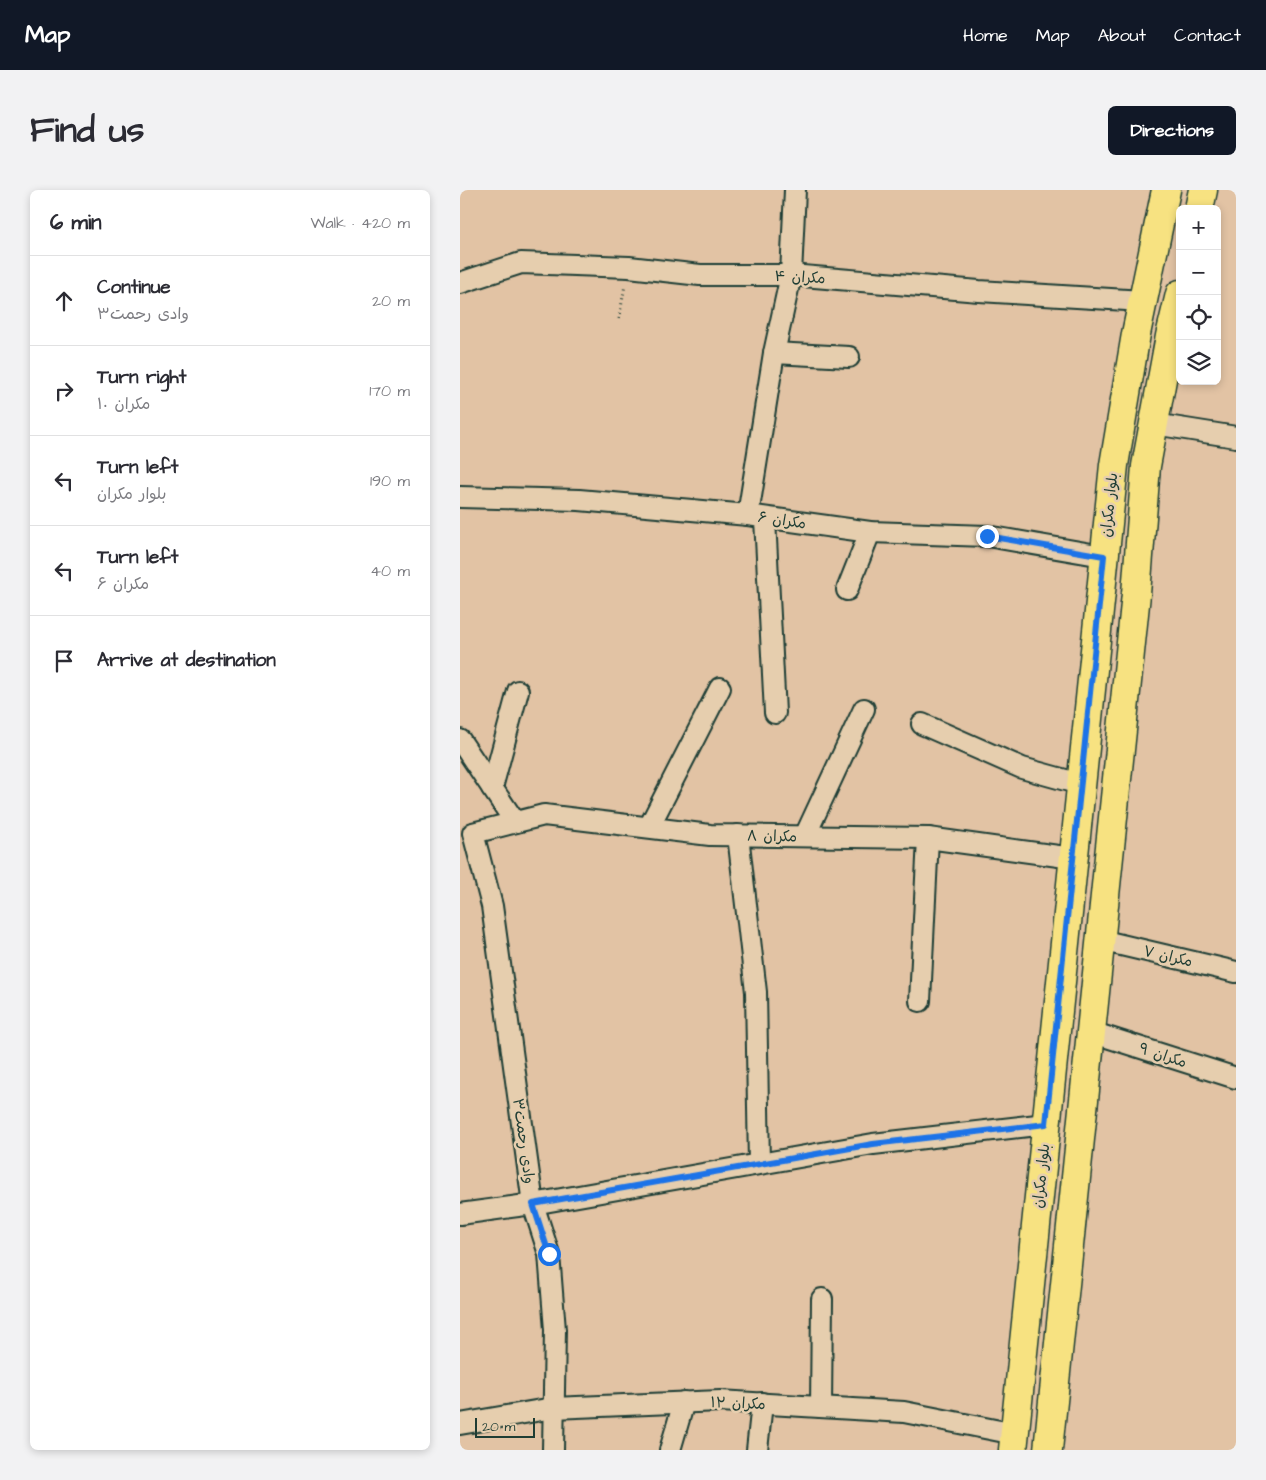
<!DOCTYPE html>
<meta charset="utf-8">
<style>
body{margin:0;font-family:"Architects Daughter","Playpen Sans Arabic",sans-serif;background:#f2f2f3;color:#2b2b33}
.controls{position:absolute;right:15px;top:15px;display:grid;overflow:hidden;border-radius:8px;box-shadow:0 2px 8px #0003}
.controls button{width:45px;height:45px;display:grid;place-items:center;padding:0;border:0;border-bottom:1px solid #e1e1e2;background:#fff;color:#2b2b33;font:25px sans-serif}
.scale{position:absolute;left:15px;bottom:12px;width:60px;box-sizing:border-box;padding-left:5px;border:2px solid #1f3d34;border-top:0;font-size:14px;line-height:18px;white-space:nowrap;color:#1f3d34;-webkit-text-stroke:4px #e6ceae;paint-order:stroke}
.stop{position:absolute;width:15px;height:15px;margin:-11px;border:4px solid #1a73e8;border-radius:50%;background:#fff}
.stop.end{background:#1a73e8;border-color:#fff;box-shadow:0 1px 5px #0008}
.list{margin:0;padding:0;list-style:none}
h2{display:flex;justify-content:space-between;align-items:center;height:65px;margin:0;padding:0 20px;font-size:21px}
h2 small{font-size:16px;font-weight:400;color:#7c7c81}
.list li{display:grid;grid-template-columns:32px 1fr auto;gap:15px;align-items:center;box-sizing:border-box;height:90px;padding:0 20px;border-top:1px solid #e1e1e2}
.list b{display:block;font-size:19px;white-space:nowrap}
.list p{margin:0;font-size:16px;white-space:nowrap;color:#7c7c81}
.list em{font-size:16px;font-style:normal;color:#7c7c81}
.icon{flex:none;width:28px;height:28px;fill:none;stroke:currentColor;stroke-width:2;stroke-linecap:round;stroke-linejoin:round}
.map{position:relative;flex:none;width:776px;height:1260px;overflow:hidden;border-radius:8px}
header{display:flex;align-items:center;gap:30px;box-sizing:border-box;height:70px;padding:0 25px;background:#111827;color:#fff}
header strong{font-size:24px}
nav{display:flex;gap:28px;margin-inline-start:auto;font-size:18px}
.intro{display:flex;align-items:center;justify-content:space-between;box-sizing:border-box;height:120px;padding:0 30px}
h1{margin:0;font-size:35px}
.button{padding:12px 22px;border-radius:8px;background:#111827;color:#fff;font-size:18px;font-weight:700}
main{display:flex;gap:30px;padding:0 30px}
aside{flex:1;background:#fff;border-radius:8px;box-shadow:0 2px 8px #0003}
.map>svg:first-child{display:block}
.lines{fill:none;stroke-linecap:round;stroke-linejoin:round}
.minor-casing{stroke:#1f3d34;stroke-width:24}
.primary-casing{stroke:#1f3d34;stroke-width:31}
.path{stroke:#1f3d34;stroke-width:3;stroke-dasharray:1 4;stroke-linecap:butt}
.minor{stroke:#e6ceae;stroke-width:20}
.primary{stroke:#f7e281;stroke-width:28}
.route{stroke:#1a73e8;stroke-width:6}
.labels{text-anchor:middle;stroke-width:5;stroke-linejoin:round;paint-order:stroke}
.street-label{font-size:15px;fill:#1f3d34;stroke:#e6ceae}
</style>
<header>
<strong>Map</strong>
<nav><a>Home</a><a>Map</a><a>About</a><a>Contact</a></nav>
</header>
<div class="intro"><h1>Find us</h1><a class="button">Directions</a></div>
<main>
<aside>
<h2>6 min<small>Walk · 420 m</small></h2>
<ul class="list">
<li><svg class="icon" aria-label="ahead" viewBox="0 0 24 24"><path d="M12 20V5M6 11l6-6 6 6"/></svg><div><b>Continue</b><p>وادی رحمت۳</p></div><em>20 m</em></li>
<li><svg class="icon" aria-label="right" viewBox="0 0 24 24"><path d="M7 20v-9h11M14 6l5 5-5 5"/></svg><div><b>Turn right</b><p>مکران ۱۰</p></div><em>170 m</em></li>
<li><svg class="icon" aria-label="left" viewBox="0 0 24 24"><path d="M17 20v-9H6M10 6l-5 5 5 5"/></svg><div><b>Turn left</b><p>بلوار مکران</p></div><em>190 m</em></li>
<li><svg class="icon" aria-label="left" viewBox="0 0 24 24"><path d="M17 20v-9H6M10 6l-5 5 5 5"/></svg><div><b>Turn left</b><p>مکران ۶</p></div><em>40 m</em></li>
<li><svg class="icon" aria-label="arrive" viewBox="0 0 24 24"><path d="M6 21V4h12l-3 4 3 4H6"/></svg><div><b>Arrive at destination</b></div></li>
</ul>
</aside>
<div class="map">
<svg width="776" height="1260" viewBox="0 0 776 1260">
<rect width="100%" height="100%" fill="#e2c3a4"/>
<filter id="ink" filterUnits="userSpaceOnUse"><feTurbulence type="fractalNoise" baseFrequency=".02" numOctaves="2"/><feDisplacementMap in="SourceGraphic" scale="10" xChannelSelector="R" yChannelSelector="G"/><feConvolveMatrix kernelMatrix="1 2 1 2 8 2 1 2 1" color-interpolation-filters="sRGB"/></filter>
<g filter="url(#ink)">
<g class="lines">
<g class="minor-casing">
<g id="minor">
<polyline points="0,93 61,73 169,77 240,85 331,85 519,101 683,111"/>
<polyline points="314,163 389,167"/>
<polyline points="694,234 776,247"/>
<polyline points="0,307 119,310 288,325 410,342 527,346 643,366"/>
<polyline points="288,325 314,163 331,85 335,0"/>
<polyline points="305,329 315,523"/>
<polyline points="387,400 410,342"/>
<polyline points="462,534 562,578 620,594"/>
<polyline points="0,550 55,632"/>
<polyline points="32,598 58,501"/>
<polyline points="189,637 260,498"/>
<polyline points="278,645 296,802 299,974"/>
<polyline points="345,646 404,519"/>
<polyline points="640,750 776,782"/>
<polyline points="460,811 468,648"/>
<polyline points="631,842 776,888"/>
<polyline points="0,1024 73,1014 413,954 586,934"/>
<polyline points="361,1217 362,1109"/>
<polyline points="0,1234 93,1218 260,1211 444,1222 555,1244"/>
<polyline points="93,1260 95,1140 89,1064 73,1014 32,716 13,643 84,625 250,645 468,648 613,668"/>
<polyline points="210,1260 224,1212"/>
<polyline points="297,1260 302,1213"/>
</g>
</g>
<g class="primary-casing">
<g id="primary">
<polyline points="739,19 743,0"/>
<polyline points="553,1260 654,275 676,144 706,0"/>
<polyline points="588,1260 676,404 686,276 710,146 720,104"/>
</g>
</g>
<polyline class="path" points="159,129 165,95"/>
<use href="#minor" class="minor"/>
<use href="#primary" class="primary"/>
</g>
</g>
<g class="lines" filter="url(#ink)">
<polyline class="route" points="89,1064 73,1014 413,954 586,934 644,366 527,346"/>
</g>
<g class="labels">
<g class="street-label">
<text transform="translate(340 87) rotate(3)" y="5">مکران ۴</text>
<text transform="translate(649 315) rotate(-84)" y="5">بلوار مکران</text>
<text transform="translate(322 330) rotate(8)" y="5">مکران ۶</text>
<text transform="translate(312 646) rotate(1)" y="5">مکران ۸</text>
<text transform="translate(708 766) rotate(13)" y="5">مکران ۷</text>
<text transform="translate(703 865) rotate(18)" y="5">مکران ۹</text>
<text transform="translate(64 951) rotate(82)" y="5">وادی رحمت۳</text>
<text transform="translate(581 986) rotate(-84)" y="5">بلوار مکران</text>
<text transform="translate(278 1213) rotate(2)" y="5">مکران ۱۲</text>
</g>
</g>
</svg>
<div class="controls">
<button>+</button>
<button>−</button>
<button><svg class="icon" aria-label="locate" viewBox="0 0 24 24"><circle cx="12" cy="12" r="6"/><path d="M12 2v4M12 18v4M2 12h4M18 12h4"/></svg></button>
<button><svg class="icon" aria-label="layers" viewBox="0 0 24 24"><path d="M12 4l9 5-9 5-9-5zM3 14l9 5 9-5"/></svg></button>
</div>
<div class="scale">20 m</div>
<div class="stop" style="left:89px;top:1064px"></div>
<div class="stop end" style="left:527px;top:346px"></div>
</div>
</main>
